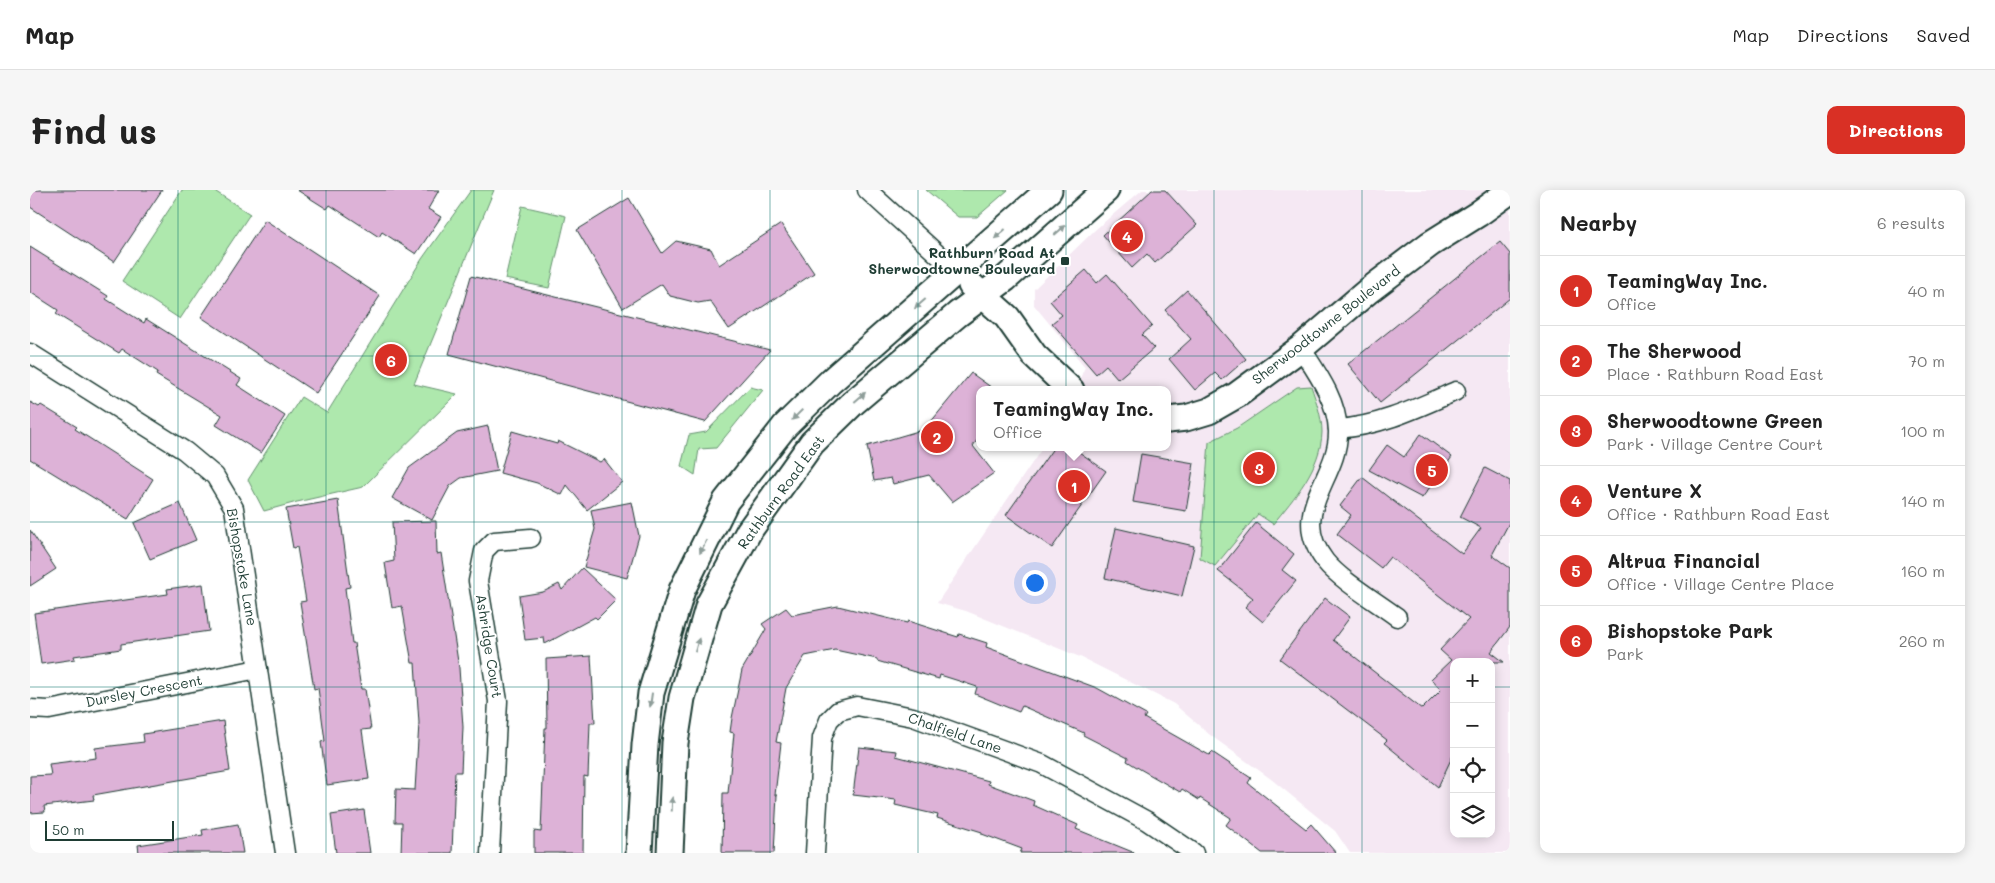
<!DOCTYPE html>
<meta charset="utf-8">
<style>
body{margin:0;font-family:Mali,sans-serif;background:#f6f6f6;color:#222}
.controls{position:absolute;right:15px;bottom:15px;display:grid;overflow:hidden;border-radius:10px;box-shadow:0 2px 12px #0003}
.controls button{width:45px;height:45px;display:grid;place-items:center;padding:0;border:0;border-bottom:1px solid #e0e0e0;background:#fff;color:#222;font:25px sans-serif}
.scale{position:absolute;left:15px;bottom:12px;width:129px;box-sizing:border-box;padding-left:5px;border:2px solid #1f3d34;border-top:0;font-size:14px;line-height:18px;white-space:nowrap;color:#1f3d34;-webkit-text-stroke:4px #fff;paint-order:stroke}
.you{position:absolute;left:1004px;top:392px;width:18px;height:18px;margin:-12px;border:4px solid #fff;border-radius:50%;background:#1a73e8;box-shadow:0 0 0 8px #1a73e833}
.badge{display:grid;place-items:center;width:32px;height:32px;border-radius:50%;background:#d93025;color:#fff;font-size:16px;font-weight:700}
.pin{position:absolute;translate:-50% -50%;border:2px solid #fff;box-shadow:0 1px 5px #0006}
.popup{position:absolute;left:946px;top:196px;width:195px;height:65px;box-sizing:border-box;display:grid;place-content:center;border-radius:10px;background:#fff;filter:drop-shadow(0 1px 4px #0005);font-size:16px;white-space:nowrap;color:#767676}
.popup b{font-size:19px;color:#222}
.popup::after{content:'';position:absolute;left:50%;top:100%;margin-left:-10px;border:10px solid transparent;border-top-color:#fff}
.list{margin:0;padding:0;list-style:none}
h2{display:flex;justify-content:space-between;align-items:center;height:65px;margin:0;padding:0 20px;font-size:21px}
h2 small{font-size:16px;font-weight:400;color:#767676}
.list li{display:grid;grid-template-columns:32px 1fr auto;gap:15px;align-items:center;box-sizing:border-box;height:70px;padding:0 20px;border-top:1px solid #e0e0e0}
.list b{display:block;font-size:19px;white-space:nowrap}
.list p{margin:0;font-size:16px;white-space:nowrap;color:#767676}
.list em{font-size:16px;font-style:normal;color:#767676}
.icon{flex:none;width:28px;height:28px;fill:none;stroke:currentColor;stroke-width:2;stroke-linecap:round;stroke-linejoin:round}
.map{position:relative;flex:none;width:1480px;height:663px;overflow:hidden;border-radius:10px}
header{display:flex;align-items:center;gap:30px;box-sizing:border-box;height:70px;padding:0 25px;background:#fff;border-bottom:1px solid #e0e0e0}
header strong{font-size:24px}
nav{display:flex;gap:28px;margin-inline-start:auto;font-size:18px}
.intro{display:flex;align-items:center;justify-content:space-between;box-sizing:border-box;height:120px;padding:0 30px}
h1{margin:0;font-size:35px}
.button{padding:12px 22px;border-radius:10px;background:#d93025;color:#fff;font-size:18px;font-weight:700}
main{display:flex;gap:30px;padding:0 30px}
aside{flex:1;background:#fff;border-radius:10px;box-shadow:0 2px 12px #0003}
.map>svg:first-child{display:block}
.built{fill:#f5e8f3;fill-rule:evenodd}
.green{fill:#aee8ad;stroke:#669270}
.building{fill:#ddb2d7;stroke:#1f3d34}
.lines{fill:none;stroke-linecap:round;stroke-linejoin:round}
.street-casing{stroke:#1f3d34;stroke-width:21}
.secondary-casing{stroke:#1f3d34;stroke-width:29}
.street{stroke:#fff;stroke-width:18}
.secondary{stroke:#fff;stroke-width:25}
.oneway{fill:#8f9e9a}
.grid{fill:none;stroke:#0f766e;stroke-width:1;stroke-opacity:0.55}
.poi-dot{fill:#1f3d34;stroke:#fff;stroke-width:2}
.labels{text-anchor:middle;stroke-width:4;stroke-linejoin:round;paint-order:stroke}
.poi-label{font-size:14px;font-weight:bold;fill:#1f3d34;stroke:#fff;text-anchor:end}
.street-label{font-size:14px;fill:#1f3d34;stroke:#fff}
</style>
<header>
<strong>Map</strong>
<nav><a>Map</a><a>Directions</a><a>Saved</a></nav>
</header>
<div class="intro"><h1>Find us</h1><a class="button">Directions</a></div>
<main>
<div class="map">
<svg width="1480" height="663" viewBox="0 0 1480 663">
<rect width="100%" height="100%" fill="#fff"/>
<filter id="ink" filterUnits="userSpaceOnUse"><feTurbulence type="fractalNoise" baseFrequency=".02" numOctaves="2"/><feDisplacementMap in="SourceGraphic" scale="10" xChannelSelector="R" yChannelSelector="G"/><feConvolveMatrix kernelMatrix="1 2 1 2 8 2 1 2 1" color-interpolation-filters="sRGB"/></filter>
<g filter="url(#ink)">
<path class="built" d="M1112,0H1480V663H1320L1305,641L1241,589L1180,545L1144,514L1050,467L936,421L907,413L1013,257H1138V200H1045L1055,177L1004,115V99L1066,39ZM1424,472H1461V644H1424Z"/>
<g class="green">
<polygon points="152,0 183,0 220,24 150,129 92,91"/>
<polygon points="441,0 464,0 384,194 427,204 333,297 267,312 234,321 218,290 271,207 297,223 392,69"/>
<polygon points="896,0 978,0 947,27 928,27"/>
<polygon points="492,16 536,26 519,98 475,89"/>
<path d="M1281,196C1286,211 1292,227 1292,242C1291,278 1264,308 1243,334L1228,324L1185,376L1170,368L1179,252L1207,238L1267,197Z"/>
<polygon points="720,197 733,200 686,258 669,259 665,285 651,276 659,245 676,242"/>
</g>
<g class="building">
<polygon points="0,0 132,0 84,72 0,17"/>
<polygon points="267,0 409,0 398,19 411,27 386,64 352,42 349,47 300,15 297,19"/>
<polygon points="1122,0 1135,0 1167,35 1125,73 1117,64 1102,78 1073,45"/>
<polygon points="599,8 632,63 646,51 681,59 689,75 751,34 784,83 699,139 680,111 668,113 640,106 632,94 593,118 547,40"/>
<polygon points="235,30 350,106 286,203 171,127"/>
<polygon points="1470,52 1480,64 1480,108 1350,213 1318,174"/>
<polygon points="0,57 78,106 76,109 114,133 116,129 211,189 207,195 255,226 231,263 186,235 192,225 126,185 128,182 92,159 89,163 26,124 28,120 0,102"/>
<polygon points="1056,80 1067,93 1077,84 1122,136 1112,145 1124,158 1088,189 1076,175 1066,184 1022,133 1032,125 1020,111"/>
<polygon points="441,86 453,89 740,160 675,232 419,164"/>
<polygon points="1157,100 1216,169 1192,190 1185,183 1165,200 1139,169 1161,149 1135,120"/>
<polygon points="941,183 965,200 950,200 950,246 943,256 964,283 922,312 899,285 863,294 861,288 844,291 837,256 895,239"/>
<polygon points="0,212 9,217 11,215 47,237 45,239 123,289 98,329 0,269"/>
<polygon points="458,236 467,281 431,288 420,296 402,330 362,308 379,278 427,243"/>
<polygon points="482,241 527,254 528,251 570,272 574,269 592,292 557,320 537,295 532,305 507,293 470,283"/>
<polygon points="1391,244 1422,267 1392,308 1339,280 1357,255 1374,267"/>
<polygon points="1024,257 1042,257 1076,281 1022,358 976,325"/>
<polygon points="1111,264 1164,273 1156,321 1103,312"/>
<polygon points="1455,278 1480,291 1480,331 1462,365 1480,378 1480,437 1461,462 1474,472 1424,472 1424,563 1408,597 1354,553 1357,550 1250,469 1295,408 1320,427 1303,450 1392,519 1411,500 1401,489 1421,470 1410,460 1439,429 1360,367 1351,378 1307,344 1321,325 1310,316 1332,287 1432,364 1451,338 1430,327"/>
<polygon points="308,310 320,397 315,398 322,453 324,453 331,499 335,499 341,539 332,540 339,589 297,595 291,552 295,551 288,498 284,499 270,412 276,411 267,357 263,358 256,319"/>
<polygon points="602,312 609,346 597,388 554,377 565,339 561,320"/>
<polygon points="150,313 166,350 120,369 104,333"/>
<polygon points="406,331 407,364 411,363 429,478 433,537 431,582 425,582 422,663 371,663 372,632 365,632 366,599 385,600 389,533 385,473 382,473 372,416 362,418 355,373 364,371 362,332"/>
<polygon points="1226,333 1264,364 1252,380 1266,391 1233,432 1215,417 1223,408 1188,381"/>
<polygon points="1086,338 1164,356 1152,406 1075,388"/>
<polygon points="0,340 26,379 0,396"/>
<polygon points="552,378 586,410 567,429 565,427 515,454 514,448 495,450 489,406 513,402 529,394 532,400"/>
<polygon points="173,394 179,441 91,454 91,459 44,466 45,469 11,474 4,423 138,404 137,399"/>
<polygon points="808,416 877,433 878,431 928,447 929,444 957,453 956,457 1067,498 1116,525 1114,528 1133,539 1179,565 1182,562 1221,588 1218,593 1276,639 1281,634 1306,663 1232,663 1196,635 1201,628 1170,608 1169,610 1152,599 1150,602 1110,579 1097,571 1098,568 1053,545 1054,543 992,516 989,522 974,516 945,504 947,497 929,491 910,485 909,489 847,471 847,469 805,460 775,466 756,498 746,552 751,553 745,605 747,605 744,663 692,663 693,603 698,603 704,543 700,542 702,528 712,480 736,439 732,434 756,418 762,425"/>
<polygon points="561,466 565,533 560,533 558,587 554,586 553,663 504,663 504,641 511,642 515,538 517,538 516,469"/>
<polygon points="193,531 200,581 63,605 64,610 14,616 15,622 0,623 0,586 21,585 19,574 66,568 65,558 114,552 113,544"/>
<polygon points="829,557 867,561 866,566 959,591 958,594 1004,611 1003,615 1048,635 1046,639 1105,663 990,663 992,659 952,644 952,642 907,628 908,625 865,615 866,610 823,605"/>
<polygon points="334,620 340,663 306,663 301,625"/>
<polygon points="208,634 213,663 109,663 108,655 173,645 172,640"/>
</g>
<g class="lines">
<g class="street-casing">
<g id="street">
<polyline points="837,0 927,82"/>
<path d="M1271,158C1287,183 1307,210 1308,241C1309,289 1257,321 1295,371C1310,390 1347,412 1367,427"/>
<polyline points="0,163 155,261 185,286 204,318 255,663"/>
<path d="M1308,239C1350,236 1387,218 1426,201"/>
<polyline points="0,519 19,520 228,479"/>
<polyline points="460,663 468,511 448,391 454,361 464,351 501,348"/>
<polyline points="785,663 792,548 799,530 808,521 827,516 883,527 1012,574 1117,631 1164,663"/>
</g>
</g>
<g class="secondary-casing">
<g id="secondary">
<polyline points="941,95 977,127 1004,165 1041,200"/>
<polyline points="1138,230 1156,228 1179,221 1207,205 1271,158 1338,101 1400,54 1448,24 1480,1"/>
<polyline points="609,663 615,555 621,503 652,400 696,311 755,236 801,191 1019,0"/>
<polyline points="640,663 645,553 652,508 679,414 719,341 782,253 823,213 928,124 975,89 1076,0"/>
</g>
</g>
<use href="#street" class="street"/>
<use href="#secondary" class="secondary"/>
</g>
<defs><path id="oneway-solid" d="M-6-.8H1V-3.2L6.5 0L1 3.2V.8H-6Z" transform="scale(1.25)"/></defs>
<g class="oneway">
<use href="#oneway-solid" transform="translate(1030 40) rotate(-41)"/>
<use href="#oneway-solid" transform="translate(970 44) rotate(138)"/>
<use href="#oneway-solid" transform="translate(890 114) rotate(139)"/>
<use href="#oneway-solid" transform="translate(830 207) rotate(-41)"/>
<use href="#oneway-solid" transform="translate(767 225) rotate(135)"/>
<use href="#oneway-solid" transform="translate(673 357) rotate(117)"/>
<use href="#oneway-solid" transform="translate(667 455) rotate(-74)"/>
<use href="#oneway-solid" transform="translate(621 510) rotate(98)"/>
<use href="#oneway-solid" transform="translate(642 614) rotate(-88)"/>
</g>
</g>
<path class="grid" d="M148,0V663M296,0V663M444,0V663M592,0V663M740,0V663M888,0V663M1036,0V663M1184,0V663M1332,0V663M0,166H1480M0,332H1480M0,497H1424M1461,497H1480"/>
<rect class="poi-dot" x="1030" y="66" width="10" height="10" rx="2.5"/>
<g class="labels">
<g class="poi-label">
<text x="1025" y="68">Rathburn Road At<tspan x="1025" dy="16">Sherwoodtowne Boulevard</tspan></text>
</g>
<g class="street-label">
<text transform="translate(1296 135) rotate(-38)" y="5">Sherwoodtowne Boulevard</text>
<text transform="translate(751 302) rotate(-54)" y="5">Rathburn Road East</text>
<text transform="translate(212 377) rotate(80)" y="5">Bishopstoke Lane</text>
<text transform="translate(459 456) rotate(81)" y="5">Ashridge Court</text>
<text transform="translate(114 501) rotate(-11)" y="5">Dursley Crescent</text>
<text transform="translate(925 543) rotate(19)" y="5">Chalfield Lane</text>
</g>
</g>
</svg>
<div class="controls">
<button>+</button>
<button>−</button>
<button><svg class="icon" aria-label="locate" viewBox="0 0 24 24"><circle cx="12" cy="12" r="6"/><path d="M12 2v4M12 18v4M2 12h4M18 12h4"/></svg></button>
<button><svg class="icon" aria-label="layers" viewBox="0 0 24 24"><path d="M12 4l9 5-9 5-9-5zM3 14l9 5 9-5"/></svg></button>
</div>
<div class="scale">50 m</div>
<div class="you"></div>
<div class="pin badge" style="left:1044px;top:296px">1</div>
<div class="popup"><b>TeamingWay Inc.</b>Office</div>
<div class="pin badge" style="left:907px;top:247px">2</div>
<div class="pin badge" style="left:1229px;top:278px">3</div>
<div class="pin badge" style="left:1097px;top:46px">4</div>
<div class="pin badge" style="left:1402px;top:280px">5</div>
<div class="pin badge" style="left:361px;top:170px">6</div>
</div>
<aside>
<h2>Nearby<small>6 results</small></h2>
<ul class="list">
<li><span class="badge">1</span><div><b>TeamingWay Inc.</b><p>Office</p></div><em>40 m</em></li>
<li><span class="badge">2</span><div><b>The Sherwood</b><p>Place · Rathburn Road East</p></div><em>70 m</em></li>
<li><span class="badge">3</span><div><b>Sherwoodtowne Green</b><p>Park · Village Centre Court</p></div><em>100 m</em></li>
<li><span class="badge">4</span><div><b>Venture X</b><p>Office · Rathburn Road East</p></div><em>140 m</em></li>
<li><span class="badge">5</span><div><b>Altrua Financial</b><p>Office · Village Centre Place</p></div><em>160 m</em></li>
<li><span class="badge">6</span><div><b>Bishopstoke Park</b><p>Park</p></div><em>260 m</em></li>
</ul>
</aside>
</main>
